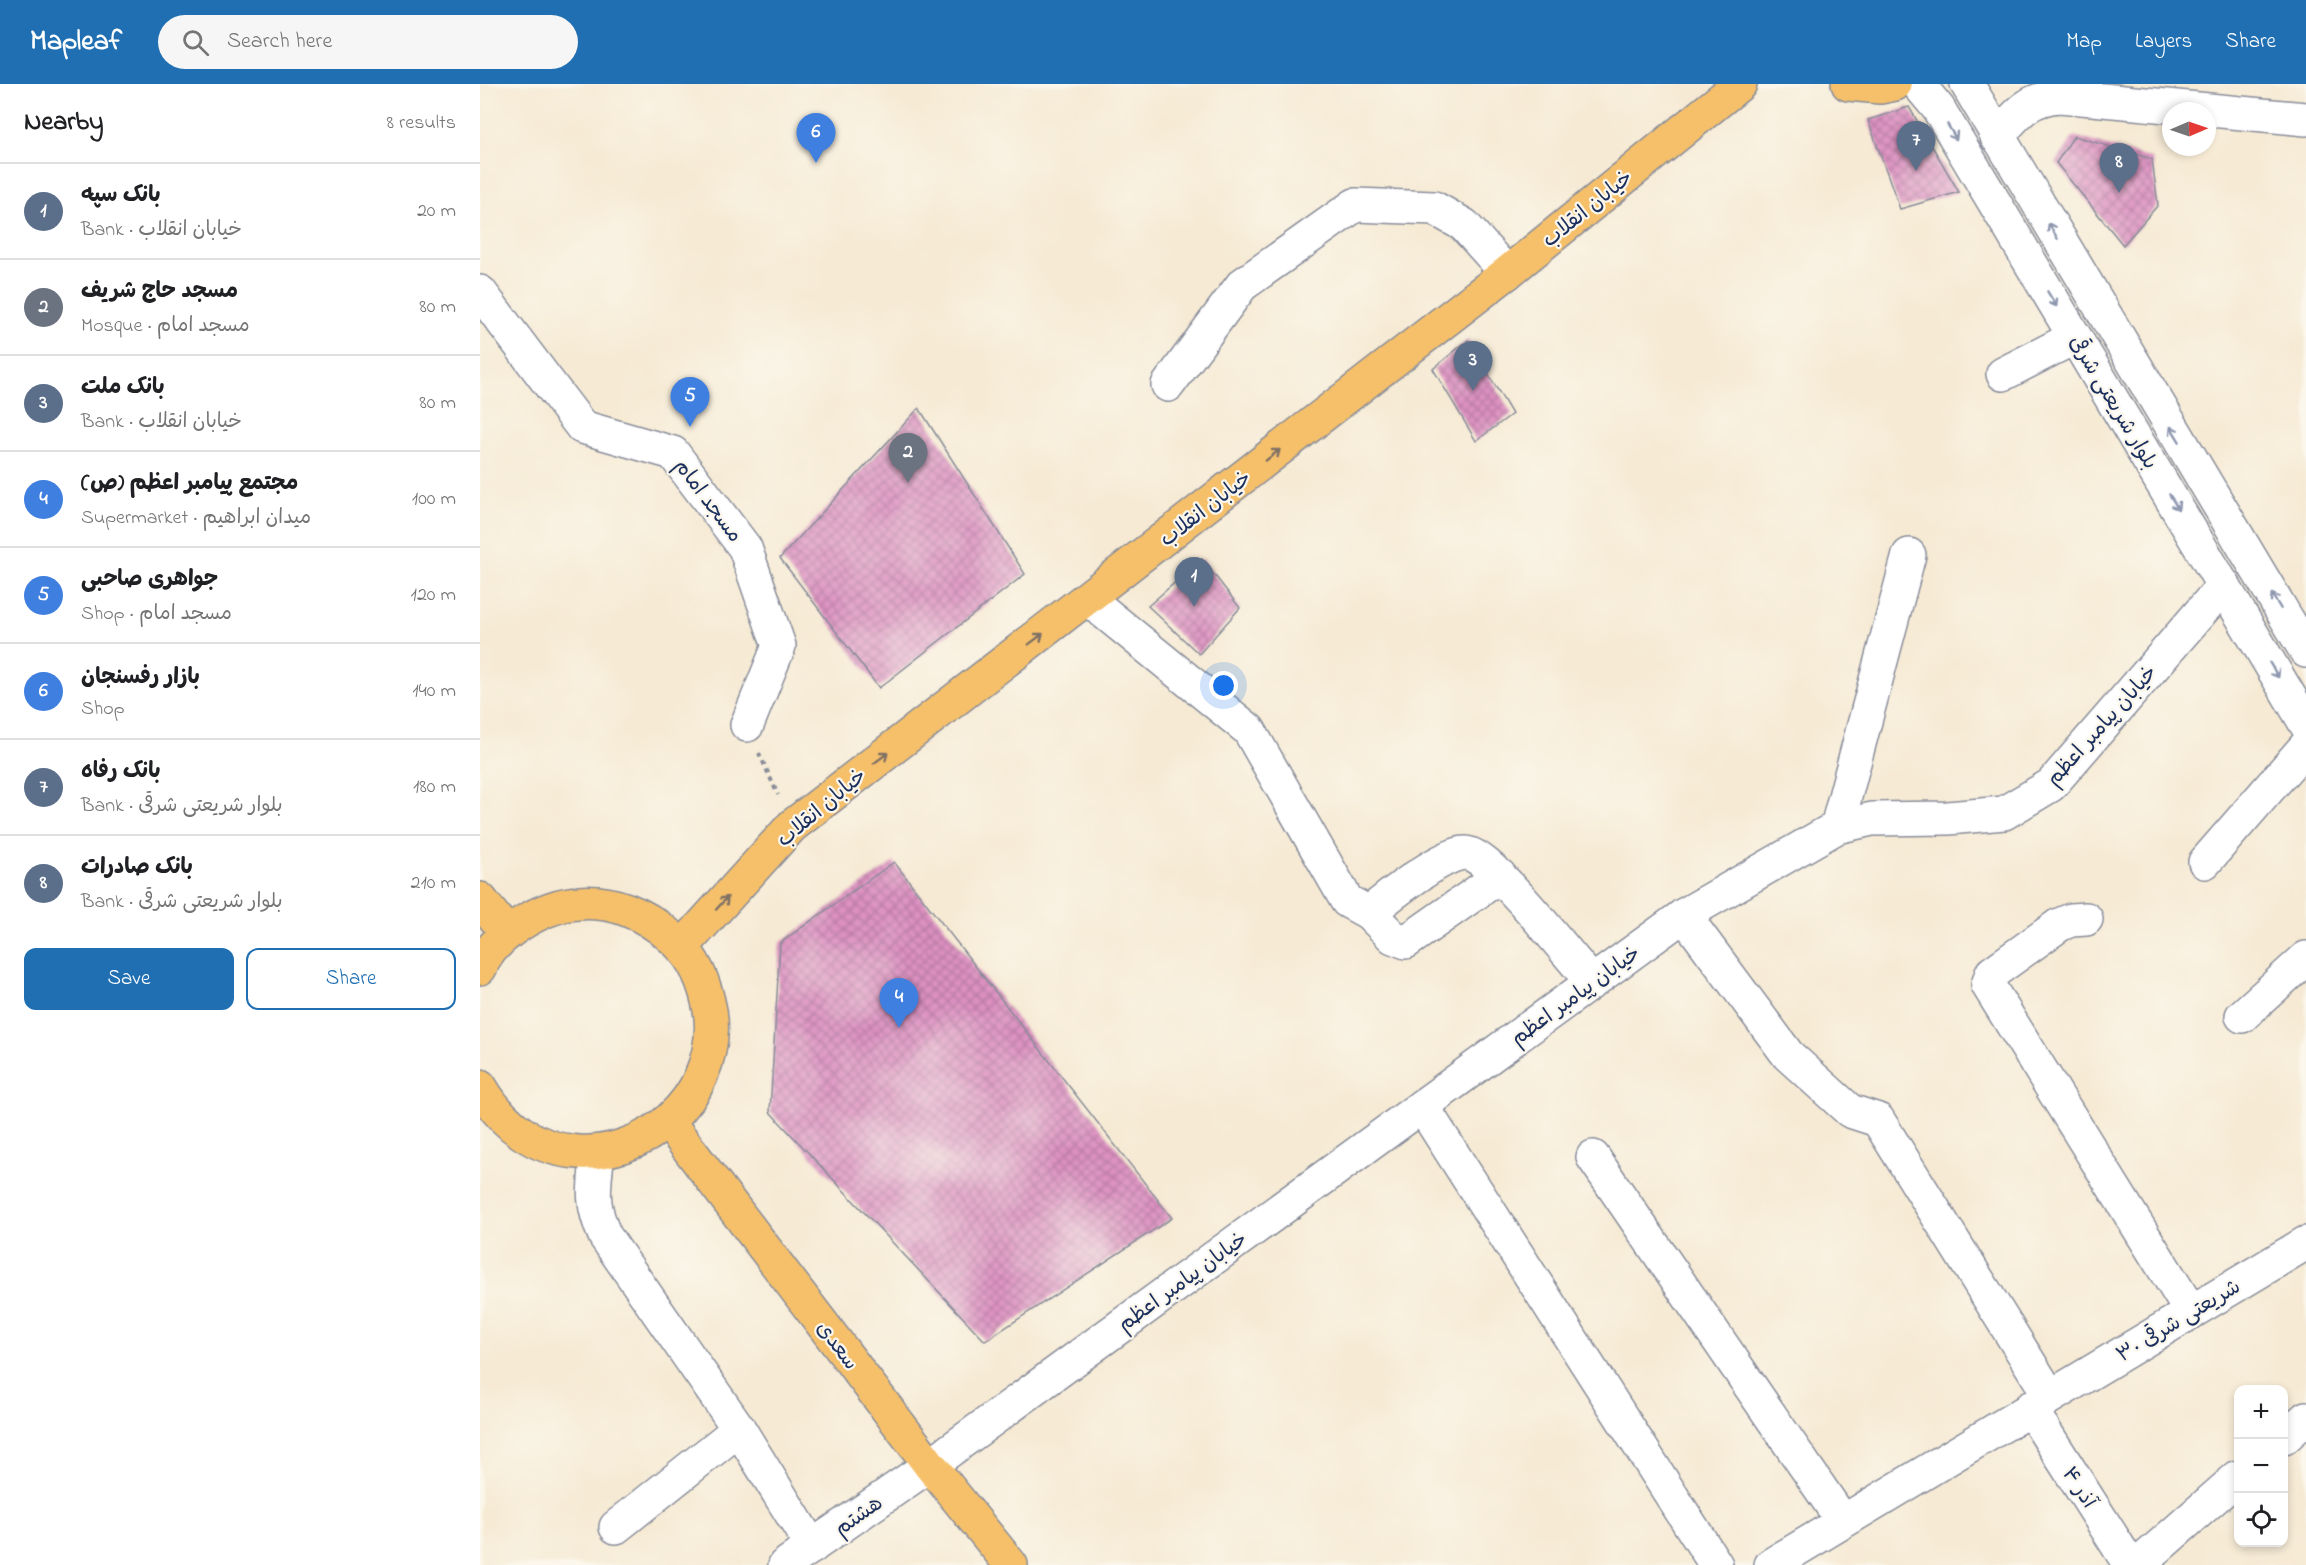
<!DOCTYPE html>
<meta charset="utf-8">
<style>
body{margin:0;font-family:"Indie Flower","Playpen Sans Arabic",sans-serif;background:#f6f6f6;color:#202124}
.controls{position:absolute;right:18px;bottom:18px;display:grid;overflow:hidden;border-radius:12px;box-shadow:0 3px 9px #0003}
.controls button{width:54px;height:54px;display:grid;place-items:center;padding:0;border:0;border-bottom:2px solid #e0e0e0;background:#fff;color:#202124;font:30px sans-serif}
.compass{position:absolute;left:1682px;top:18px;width:54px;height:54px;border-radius:50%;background:#fff;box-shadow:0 3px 9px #0003;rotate:88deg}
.you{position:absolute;left:744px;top:602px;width:21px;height:21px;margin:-15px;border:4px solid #fff;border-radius:50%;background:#1a73e8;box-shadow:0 0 0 9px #1a73e833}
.badge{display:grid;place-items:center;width:39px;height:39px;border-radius:50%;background:#1f6fb2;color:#fff;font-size:20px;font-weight:700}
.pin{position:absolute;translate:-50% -50px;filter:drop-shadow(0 2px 3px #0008)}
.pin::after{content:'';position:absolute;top:32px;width:21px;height:18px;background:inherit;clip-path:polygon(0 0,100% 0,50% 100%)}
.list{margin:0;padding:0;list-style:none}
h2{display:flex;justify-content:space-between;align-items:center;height:78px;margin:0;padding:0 24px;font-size:26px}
h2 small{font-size:20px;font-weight:400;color:#757577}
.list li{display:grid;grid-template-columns:39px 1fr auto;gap:18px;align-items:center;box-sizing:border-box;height:96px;padding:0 24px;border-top:2px solid #e0e0e0}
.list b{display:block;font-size:22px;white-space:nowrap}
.list p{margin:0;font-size:20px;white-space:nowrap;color:#757577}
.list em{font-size:20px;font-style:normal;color:#757577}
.actions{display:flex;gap:12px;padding:18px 24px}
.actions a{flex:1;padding:14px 0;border:2px solid #1f6fb2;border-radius:12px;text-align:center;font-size:21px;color:#1f6fb2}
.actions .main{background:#1f6fb2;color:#fff}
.icon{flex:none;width:33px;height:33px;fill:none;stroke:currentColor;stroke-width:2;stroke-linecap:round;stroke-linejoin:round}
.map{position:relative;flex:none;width:1826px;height:1481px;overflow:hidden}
header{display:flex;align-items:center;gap:36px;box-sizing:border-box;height:84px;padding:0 30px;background:#1f6fb2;color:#fff}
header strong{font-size:28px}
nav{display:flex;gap:33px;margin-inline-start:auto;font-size:21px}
.search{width:420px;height:54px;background:#f6f6f6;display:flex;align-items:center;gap:15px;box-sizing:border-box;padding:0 21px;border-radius:33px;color:#757577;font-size:22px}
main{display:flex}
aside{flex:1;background:#fff}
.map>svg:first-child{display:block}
.building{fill:url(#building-cross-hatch)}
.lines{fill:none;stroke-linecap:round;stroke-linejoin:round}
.minor-casing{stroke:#888c99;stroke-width:36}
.major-casing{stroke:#888c99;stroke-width:36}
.path{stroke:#888c99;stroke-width:4;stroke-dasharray:4.5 4.5;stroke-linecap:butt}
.minor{stroke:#fff;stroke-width:33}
.major{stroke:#f6c06b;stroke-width:33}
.oneway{stroke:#8d97ae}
.oneway2{stroke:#7e7064}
.labels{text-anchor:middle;stroke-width:4.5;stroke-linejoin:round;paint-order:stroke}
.street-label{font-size:21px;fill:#1b2f5e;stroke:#fbf7ec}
</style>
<header>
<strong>Mapleaf</strong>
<div class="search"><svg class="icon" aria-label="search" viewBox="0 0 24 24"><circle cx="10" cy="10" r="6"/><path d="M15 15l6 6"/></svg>Search here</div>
<nav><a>Map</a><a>Layers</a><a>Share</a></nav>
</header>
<main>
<aside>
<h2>Nearby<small>8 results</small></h2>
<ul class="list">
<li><span class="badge" style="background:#5c6f8a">1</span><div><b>بانک سپه</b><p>Bank · خیابان انقلاب</p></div><em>20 m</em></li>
<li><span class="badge" style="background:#6b7280">2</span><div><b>مسجد حاج شریف</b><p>Mosque · مسجد امام</p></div><em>80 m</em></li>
<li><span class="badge" style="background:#5c6f8a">3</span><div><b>بانک ملت</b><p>Bank · خیابان انقلاب</p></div><em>80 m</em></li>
<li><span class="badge" style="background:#3f7fe0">4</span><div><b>مجتمع پیامبر اعظم (ص)</b><p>Supermarket · میدان ابراهیم</p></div><em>100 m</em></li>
<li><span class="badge" style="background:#3f7fe0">5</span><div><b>جواهری صاحبی</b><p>Shop · مسجد امام</p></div><em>120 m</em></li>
<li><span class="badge" style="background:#3f7fe0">6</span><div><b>بازار رفسنجان</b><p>Shop</p></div><em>140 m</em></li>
<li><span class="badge" style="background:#5c6f8a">7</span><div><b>بانک رفاه</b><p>Bank · بلوار شریعتی شرقی</p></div><em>180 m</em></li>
<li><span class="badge" style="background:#5c6f8a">8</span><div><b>بانک صادرات</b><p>Bank · بلوار شریعتی شرقی</p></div><em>210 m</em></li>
</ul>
<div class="actions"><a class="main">Save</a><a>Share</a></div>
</aside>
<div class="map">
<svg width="1826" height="1481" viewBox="0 0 1826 1481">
<defs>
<pattern id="building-cross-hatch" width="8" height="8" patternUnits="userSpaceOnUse" patternTransform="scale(1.5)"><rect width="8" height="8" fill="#dd91c1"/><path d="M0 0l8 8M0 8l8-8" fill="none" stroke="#b277a0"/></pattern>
</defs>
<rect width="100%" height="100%" fill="#fbf7ec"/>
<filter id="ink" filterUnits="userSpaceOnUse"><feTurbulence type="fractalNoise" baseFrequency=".0167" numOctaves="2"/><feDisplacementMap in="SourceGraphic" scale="12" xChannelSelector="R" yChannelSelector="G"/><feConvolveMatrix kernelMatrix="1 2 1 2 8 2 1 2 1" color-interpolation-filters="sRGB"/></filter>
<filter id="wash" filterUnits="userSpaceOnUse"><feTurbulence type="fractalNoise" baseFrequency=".008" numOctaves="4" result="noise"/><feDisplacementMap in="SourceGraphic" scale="24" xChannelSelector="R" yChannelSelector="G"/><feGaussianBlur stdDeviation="1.35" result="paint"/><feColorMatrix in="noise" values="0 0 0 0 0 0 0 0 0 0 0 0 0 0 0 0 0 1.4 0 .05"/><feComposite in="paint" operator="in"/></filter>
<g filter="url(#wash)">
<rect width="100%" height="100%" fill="#f6ead4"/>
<g id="blocks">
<g class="building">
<polygon points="1429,23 1479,108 1420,125 1388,36"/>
<polygon points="1594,52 1672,75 1678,121 1643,161 1576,79"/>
<polygon points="988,256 1032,330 996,357 953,285"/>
<polygon points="439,324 545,490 399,604 300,474"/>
<polygon points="722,475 760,524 719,570 668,522"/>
<polygon points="414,778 692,1134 505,1257 290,1028 300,859"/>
</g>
</g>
</g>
<g filter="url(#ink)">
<use href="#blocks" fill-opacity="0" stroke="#888c99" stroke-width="1.5"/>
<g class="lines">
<g class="minor-casing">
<g id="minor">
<polyline points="1438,0 1458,24 1826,640"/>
<polyline points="1487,0 1826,567"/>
<path d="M1517,53C1537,30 1548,14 1580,12L1826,35"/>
<polyline points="0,208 102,343 193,369 265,464 299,562 267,641"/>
<polyline points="1523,290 1595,253"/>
<polyline points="688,301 762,201 875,121 954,124 984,141 1027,189"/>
<path d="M608,515L769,646L867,817L889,829C908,813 962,770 985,769C1008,767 1093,877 1112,898"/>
<polyline points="1357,743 1429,471"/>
<polyline points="1725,778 1826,662"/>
<polyline points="889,829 913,853 926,858 1020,792"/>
<polyline points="1204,831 1308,971 1370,1027 1398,1036 1570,1312"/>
<polyline points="1606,835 1591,836 1579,841 1512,889 1508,901 1711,1228"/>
<polyline points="1762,932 1826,874"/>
<polyline points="942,1022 1236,1481"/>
<path d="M118,1068C114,1103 110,1119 125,1152L259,1345L332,1463"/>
<polyline points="1113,1073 1362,1436"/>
<polyline points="1550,1324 1650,1481"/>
<polyline points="1804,1354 1826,1334"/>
<polyline points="136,1443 259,1345"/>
<polyline points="305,1481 450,1381 1204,831 1357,743 1392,735 1468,734 1524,729 1571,701 1744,501"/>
<polyline points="1291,1481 1826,1159"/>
<polyline points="1658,1481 1758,1393"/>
</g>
</g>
<g class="major-casing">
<g id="major">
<polyline points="1368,0 1400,3 1415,0"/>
<polyline points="0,815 27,849"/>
<polyline points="203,862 312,742 1027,189 1260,0"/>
<path d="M0,884C14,850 63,821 99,819C133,816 165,830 190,852C211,869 222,891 228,917C235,943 231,968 221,992C193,1058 105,1092 42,1049C24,1037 11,1021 0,1002"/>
<polyline points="189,1039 450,1381 531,1481"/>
</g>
</g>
<polyline class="path" points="279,669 298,711"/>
<use href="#minor" class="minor"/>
<use href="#major" class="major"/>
</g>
<defs><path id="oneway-shaft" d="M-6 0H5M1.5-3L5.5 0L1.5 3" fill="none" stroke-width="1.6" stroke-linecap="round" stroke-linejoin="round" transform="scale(1.5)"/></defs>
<g class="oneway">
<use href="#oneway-shaft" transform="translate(1472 48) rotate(59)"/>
<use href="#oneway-shaft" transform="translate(1573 147) rotate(-121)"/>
<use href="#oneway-shaft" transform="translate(1572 215) rotate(59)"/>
<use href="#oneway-shaft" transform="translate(1695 350) rotate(-121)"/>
<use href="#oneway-shaft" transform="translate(1694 418) rotate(59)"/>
<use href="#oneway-shaft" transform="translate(1796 517) rotate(-121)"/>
<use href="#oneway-shaft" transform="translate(1794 586) rotate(59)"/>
</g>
<g class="oneway2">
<use href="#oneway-shaft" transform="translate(793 371) rotate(-38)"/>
<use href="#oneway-shaft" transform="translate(556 555) rotate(-37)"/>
<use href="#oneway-shaft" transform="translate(401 674) rotate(-37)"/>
<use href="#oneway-shaft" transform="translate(242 819) rotate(-48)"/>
</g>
</g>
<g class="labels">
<g class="street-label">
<text transform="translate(1107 124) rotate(-39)" y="7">خیابان انقلاب</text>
<text transform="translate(1634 318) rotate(59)" y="7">بلوار شریعتی شرقی</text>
<text transform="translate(229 416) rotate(53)" y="7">مسجد امام</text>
<text transform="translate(725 424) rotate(-38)" y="7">خیابان انقلاب</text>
<text transform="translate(1621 641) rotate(-48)" y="7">خیابان پیامبر اعظم</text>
<text transform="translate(341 723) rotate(-40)" y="7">خیابان انقلاب</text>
<text transform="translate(1095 911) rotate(-36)" y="7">خیابان پیامبر اعظم</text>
<text transform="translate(702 1197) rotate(-36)" y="7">خیابان پیامبر اعظم</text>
<text transform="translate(1698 1236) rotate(-31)" y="7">شریعتی شرقی ۳۰</text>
<text transform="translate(358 1261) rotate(53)" y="7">سعدی</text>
<text transform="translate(1600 1403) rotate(57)" y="7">آذر ۴</text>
<text transform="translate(378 1431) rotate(-35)" y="7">هشتم</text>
</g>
</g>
</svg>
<div class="controls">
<button>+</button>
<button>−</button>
<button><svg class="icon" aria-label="locate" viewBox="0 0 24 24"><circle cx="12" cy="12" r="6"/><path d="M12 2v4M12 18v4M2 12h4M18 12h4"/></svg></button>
</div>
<svg class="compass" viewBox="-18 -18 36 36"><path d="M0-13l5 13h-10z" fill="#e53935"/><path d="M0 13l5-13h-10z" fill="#757577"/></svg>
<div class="you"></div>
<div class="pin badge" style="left:714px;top:523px;background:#5c6f8a">1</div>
<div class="pin badge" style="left:428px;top:399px;background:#6b7280">2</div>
<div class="pin badge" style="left:993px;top:307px;background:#5c6f8a">3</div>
<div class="pin badge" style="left:419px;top:944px;background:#3f7fe0">4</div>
<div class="pin badge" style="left:210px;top:343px;background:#3f7fe0">5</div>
<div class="pin badge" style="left:336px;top:79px;background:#3f7fe0">6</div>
<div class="pin badge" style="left:1436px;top:87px;background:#5c6f8a">7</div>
<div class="pin badge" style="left:1639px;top:109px;background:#5c6f8a">8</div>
</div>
</main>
